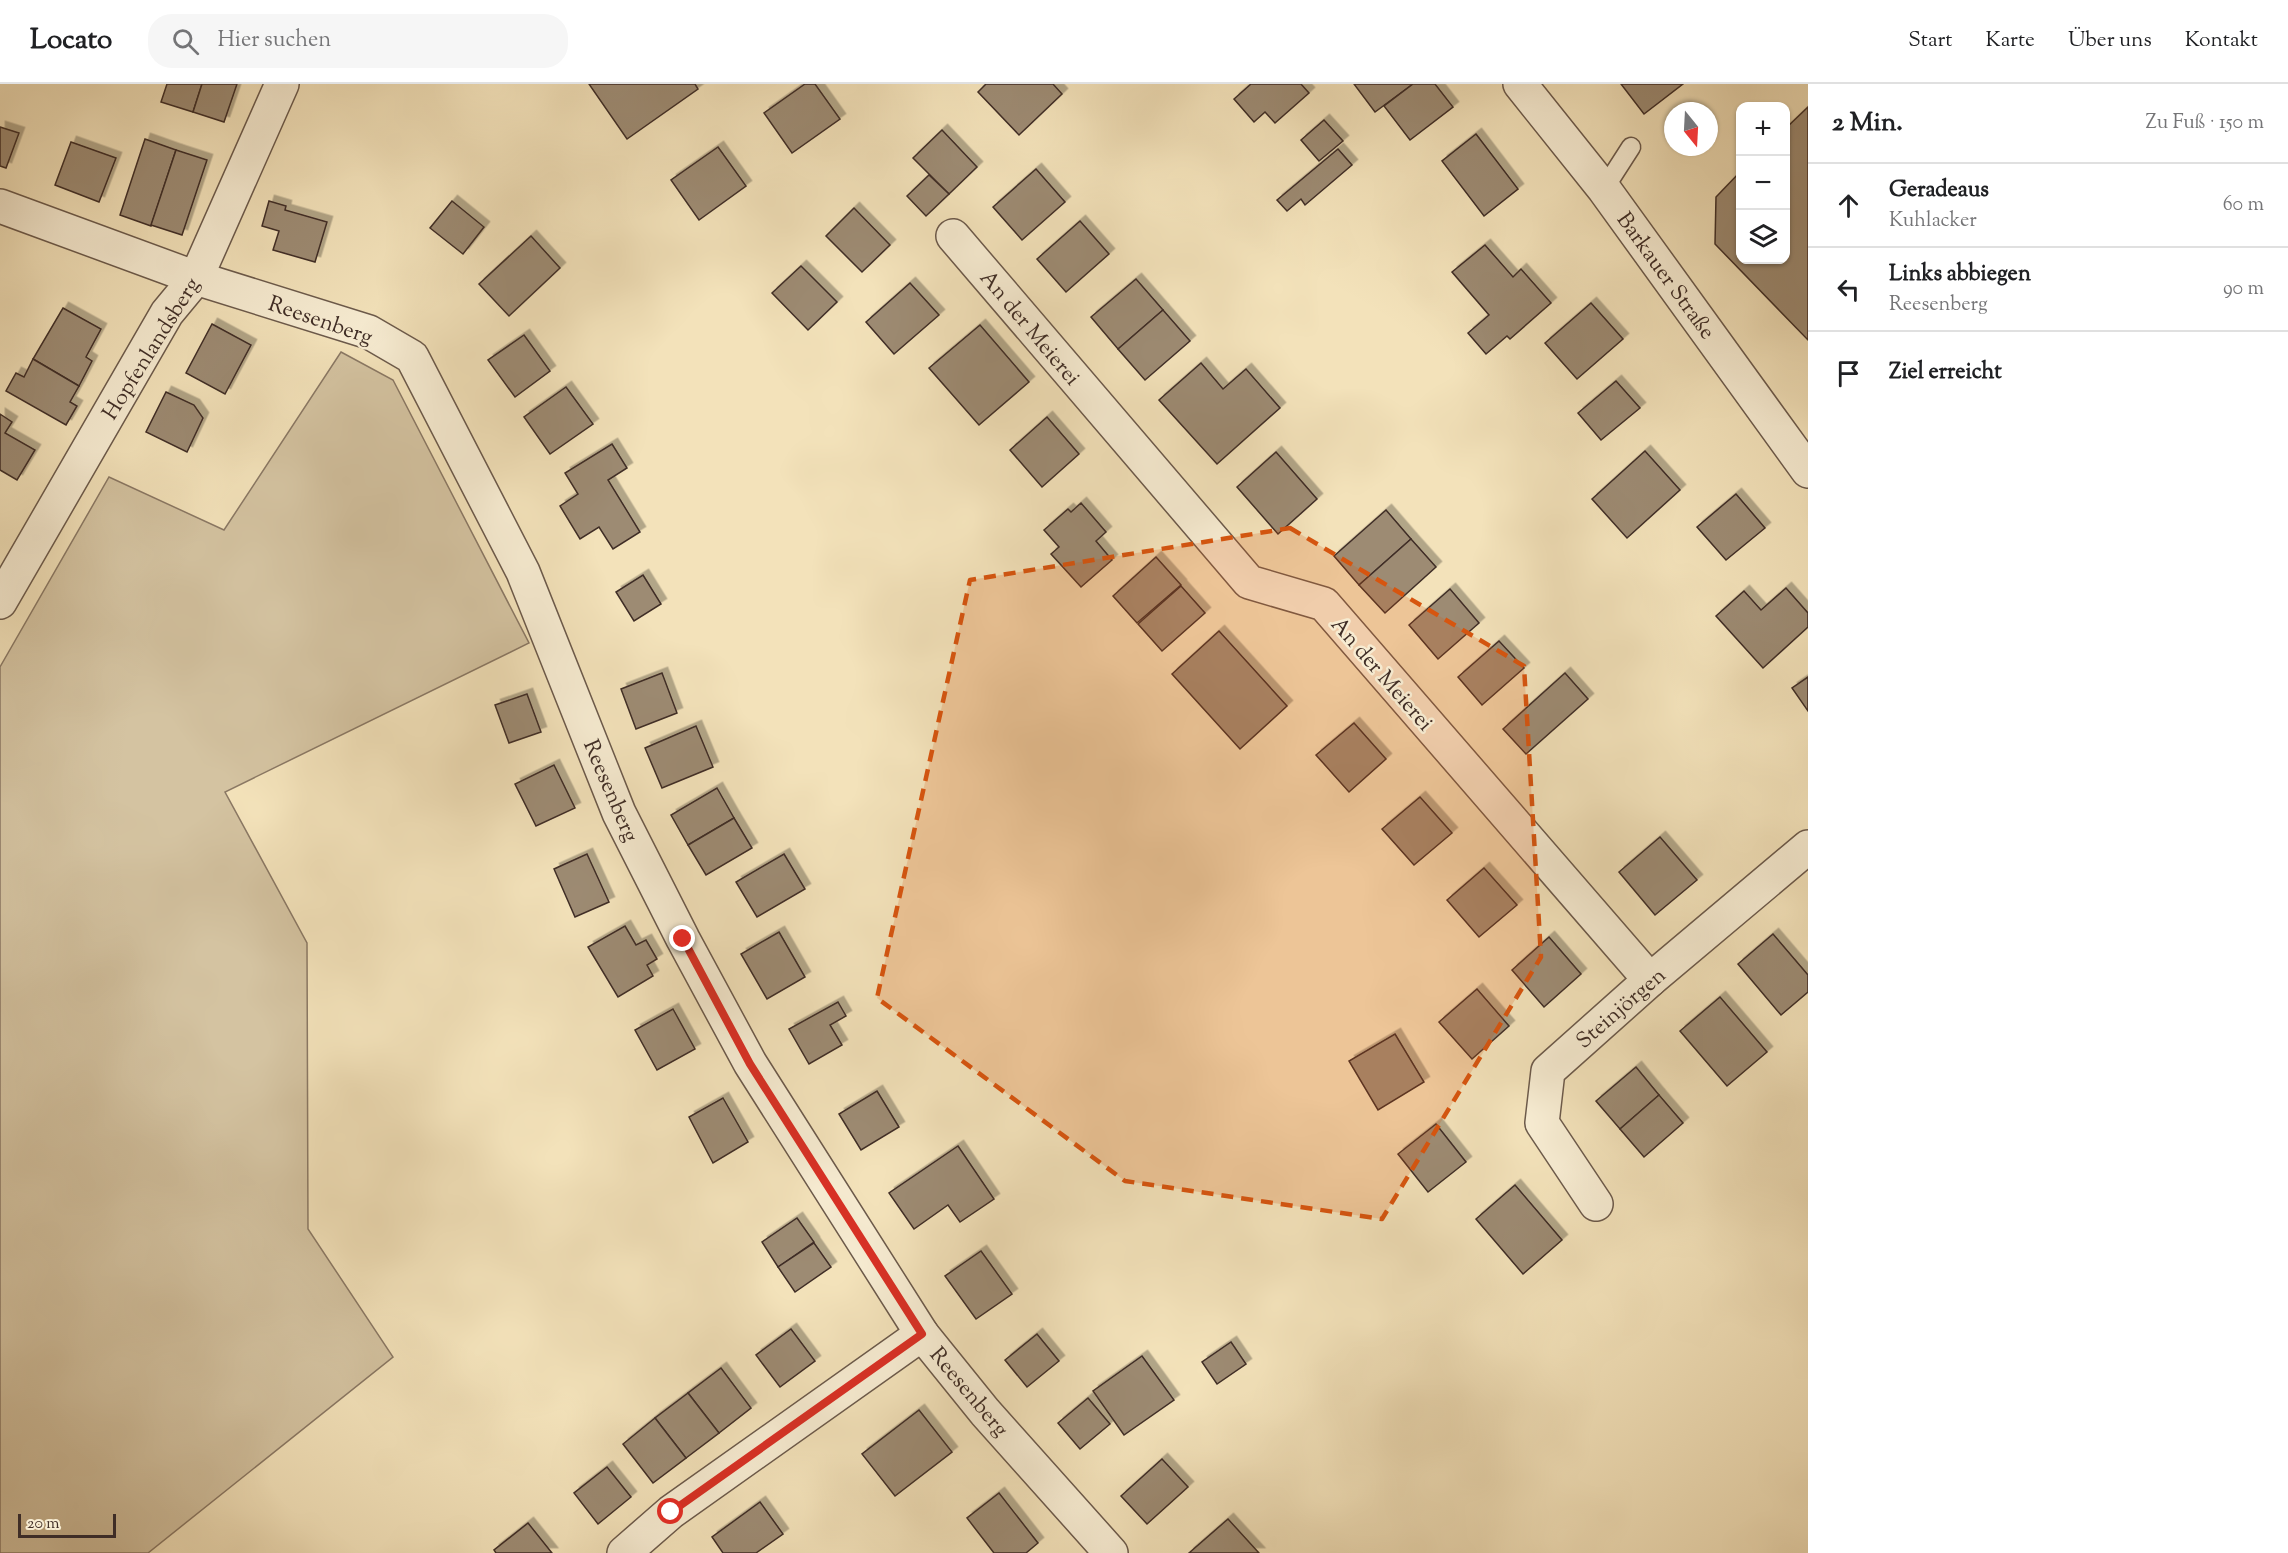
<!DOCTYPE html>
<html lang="de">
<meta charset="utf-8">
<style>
body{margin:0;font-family:"Sorts Mill Goudy",serif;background:#f6f6f6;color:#202124}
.controls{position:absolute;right:18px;top:18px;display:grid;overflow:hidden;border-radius:12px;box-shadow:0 2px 4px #0004}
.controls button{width:54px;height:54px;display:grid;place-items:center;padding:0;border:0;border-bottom:2px solid #e0e0e0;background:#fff;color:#202124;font:30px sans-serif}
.compass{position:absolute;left:1664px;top:18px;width:54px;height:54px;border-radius:50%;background:#fff;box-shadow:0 2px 4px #0004;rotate:162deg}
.scale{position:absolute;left:18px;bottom:15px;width:98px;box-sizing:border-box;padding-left:6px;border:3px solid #3f2d26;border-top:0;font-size:16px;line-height:21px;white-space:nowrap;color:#3f2d26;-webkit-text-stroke:4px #f7ecd2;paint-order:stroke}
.stop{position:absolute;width:18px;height:18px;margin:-14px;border:4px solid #d93025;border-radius:50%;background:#fff}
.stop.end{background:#d93025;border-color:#fff;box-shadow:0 2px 6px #0008}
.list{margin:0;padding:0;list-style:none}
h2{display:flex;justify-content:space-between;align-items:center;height:78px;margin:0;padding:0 24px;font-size:26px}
h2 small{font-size:20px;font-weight:400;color:#757577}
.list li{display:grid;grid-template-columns:39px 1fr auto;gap:18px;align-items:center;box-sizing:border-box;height:84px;padding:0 24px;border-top:2px solid #e0e0e0}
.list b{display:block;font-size:22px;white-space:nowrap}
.list p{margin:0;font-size:20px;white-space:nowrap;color:#757577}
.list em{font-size:20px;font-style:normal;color:#757577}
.icon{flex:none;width:33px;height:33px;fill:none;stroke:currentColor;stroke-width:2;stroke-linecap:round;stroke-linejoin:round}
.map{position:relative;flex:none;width:1808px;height:1469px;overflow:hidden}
header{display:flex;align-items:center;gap:36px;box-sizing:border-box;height:84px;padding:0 30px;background:#fff;border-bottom:2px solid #e0e0e0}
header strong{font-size:28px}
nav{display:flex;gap:33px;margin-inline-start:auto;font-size:21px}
.search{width:420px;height:54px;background:#f6f6f6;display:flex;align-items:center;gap:15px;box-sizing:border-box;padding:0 21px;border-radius:24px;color:#757577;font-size:22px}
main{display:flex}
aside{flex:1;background:#fff}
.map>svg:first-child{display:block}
.green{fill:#d4c3a1;stroke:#8a7864;stroke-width:1.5}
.building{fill:#9d8b73;stroke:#3f2d26;stroke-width:1.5;filter:url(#shadow)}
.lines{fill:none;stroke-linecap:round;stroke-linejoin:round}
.service-casing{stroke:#6c5a4b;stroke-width:21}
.minor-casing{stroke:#6c5a4b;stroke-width:36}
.service{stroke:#f7ecd2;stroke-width:18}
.minor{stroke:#f7ecd2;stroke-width:33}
.route{stroke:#d93025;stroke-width:8}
.marked{fill:#d7550f;fill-opacity:0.2;stroke:#d7550f;stroke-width:4.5;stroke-dasharray:12 8;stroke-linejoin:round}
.labels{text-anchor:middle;stroke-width:5;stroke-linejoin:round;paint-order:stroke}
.street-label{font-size:22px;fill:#3f2d26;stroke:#f7ecd2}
</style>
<header>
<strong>Locato</strong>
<div class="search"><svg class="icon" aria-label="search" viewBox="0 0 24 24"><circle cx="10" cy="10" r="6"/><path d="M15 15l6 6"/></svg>Hier suchen</div>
<nav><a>Start</a><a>Karte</a><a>Über uns</a><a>Kontakt</a></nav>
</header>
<main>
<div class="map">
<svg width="1808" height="1469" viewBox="0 0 1808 1469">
<defs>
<filter id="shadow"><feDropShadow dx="5.5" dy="-5.5" stdDeviation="0" flood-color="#0004"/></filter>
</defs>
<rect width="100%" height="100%" fill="#f3e2ba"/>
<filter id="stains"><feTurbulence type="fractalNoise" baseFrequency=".00333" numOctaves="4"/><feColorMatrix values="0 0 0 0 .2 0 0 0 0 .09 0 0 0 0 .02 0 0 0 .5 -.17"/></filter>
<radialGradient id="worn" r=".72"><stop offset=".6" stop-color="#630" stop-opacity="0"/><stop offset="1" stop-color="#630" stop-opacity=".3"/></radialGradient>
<polygon class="green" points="341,268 393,296 529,559 225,708 307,859 308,1145 393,1273 148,1469 0,1469 0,583 109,393 224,446"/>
<g class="building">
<polygon points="167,0 202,0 193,28 161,18"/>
<polygon points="202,0 237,0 224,38 193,28"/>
<polygon points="589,0 695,0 698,5 627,55"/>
<polygon points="805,0 815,0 840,35 792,69 764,29"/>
<polygon points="986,0 1053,0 1062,10 1019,51 978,8"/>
<polygon points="1251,0 1301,0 1309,9 1275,39 1265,28 1254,38 1234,15"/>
<polygon points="1354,0 1413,0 1375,28"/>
<polygon points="1413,0 1435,0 1453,23 1410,56 1384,22"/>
<polygon points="1621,0 1683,0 1644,30"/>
<polygon points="1808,23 1808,256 1715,160 1716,113 1740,88 1740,176 1786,176 1786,44"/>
<polygon points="1324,36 1343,57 1319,77 1301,56"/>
<polygon points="0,43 19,49 6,84 0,82"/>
<polygon points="942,46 977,83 949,110 913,74"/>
<polygon points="1476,50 1518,105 1484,132 1442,77"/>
<polygon points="145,55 176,66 151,142 120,131"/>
<polygon points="71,58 116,74 99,118 55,101"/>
<polygon points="718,63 746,102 699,136 671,96"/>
<polygon points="1338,65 1352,81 1305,121 1301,115 1287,127 1277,116"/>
<polygon points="176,66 207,76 182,151 151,141"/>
<polygon points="1036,85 1065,118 1022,156 993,123"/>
<polygon points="929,91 949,110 926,132 907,112"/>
<polygon points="269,117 286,122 285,126 327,138 315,178 273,166 279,147 262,142"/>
<polygon points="452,117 484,143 463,170 430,144"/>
<polygon points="854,124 890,161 862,188 826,152"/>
<polygon points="1080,137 1109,170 1066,208 1037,175"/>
<polygon points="531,152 560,184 509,232 479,200"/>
<polygon points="1485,161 1513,193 1521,185 1551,219 1510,255 1507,252 1486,270 1468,249 1489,231 1452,188"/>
<polygon points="801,182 837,218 808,246 772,209"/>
<polygon points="1136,195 1163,226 1118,265 1091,233"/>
<polygon points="910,199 939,231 894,270 866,238"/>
<polygon points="1591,219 1623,255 1577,295 1545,259"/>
<polygon points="63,224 101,245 86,273 92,277 79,302 33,275"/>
<polygon points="1163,226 1190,257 1145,296 1118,265"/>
<polygon points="212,240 251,261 225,310 186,289"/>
<polygon points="980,241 1029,298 979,341 929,284"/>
<polygon points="524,251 550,287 515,313 488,276"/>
<polygon points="33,275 79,302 70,318 77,322 66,341 6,307 16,289 24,293"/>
<polygon points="1201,279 1223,305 1246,285 1280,324 1217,380 1159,316"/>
<polygon points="1616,297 1640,324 1601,356 1578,329"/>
<polygon points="566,303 593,340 550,370 524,333"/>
<polygon points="166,308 194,321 203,334 187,368 146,348"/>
<polygon points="0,330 12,338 5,349 35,366 17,396 0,386"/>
<polygon points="1047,333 1079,370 1042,403 1010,366"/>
<polygon points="612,360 627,384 608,396 640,448 613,465 599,443 580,455 560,422 578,410 565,389"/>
<polygon points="1645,367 1680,406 1627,454 1592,415"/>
<polygon points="1276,368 1317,415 1278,450 1237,403"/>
<polygon points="1736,410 1765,444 1726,476 1697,443"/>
<polygon points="1081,419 1106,448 1096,457 1112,476 1081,503 1051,470 1059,463 1044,446 1068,425 1071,428"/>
<polygon points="1386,426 1411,455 1359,501 1334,472"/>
<polygon points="1411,455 1436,483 1385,529 1359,501"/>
<polygon points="1156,473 1181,501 1137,539 1113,512"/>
<polygon points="643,491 661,520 634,537 616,508"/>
<polygon points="1181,502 1205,529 1162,567 1138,540"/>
<polygon points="1786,504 1808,529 1808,543 1763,584 1716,532 1744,507 1761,526"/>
<polygon points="1450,505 1479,539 1438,575 1409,541"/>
<polygon points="1219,547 1287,622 1240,665 1172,590"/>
<polygon points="1499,557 1524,584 1482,621 1458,593"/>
<polygon points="662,589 677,629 636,645 621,605"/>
<polygon points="1565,589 1588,615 1526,670 1503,645"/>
<polygon points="1808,593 1808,627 1792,604"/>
<polygon points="527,610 541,648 509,659 495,621"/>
<polygon points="1354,639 1386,675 1349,708 1316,671"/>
<polygon points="696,642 713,683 662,704 645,664"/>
<polygon points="554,681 575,724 536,742 515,700"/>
<polygon points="717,704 734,734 688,761 671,731"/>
<polygon points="1420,713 1452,749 1414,781 1382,745"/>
<polygon points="734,734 752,764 706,791 688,761"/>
<polygon points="1660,753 1697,796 1655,831 1619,788"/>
<polygon points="587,770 609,818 575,833 554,785"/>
<polygon points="784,770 805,805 757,833 736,798"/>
<polygon points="1484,784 1517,821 1479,853 1447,816"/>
<polygon points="625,842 636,861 646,856 657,875 647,881 653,892 618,913 588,863"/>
<polygon points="779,848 805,893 767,915 741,870"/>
<polygon points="1773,850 1808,891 1808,908 1781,931 1738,880"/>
<polygon points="1549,853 1581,890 1544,923 1512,886"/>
<polygon points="1477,905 1509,942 1472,975 1439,938"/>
<polygon points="1720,913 1767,968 1727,1002 1680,947"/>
<polygon points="838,918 846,932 830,941 842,961 809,980 789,945"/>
<polygon points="673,925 695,965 657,986 635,946"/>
<polygon points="1395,950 1424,998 1378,1026 1349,977"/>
<polygon points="1636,983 1659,1011 1620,1045 1596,1017"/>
<polygon points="877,1007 899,1043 861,1066 839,1030"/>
<polygon points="1659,1011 1683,1039 1644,1073 1620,1045"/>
<polygon points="723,1014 748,1058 713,1079 689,1033"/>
<polygon points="1436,1040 1466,1078 1428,1108 1398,1070"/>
<polygon points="958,1062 994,1115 960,1138 948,1121 914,1145 889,1109"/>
<polygon points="1515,1101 1562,1156 1523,1190 1476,1135"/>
<polygon points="797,1134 814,1158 778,1183 762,1158"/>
<polygon points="814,1159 831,1183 795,1208 778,1183"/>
<polygon points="981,1167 1012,1210 976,1235 945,1192"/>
<polygon points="791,1245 815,1277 780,1303 756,1271"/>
<polygon points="1037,1250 1059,1277 1027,1303 1005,1276"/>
<polygon points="1231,1258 1246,1280 1217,1300 1202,1278"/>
<polygon points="1142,1272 1174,1316 1124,1351 1093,1307"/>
<polygon points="721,1284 751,1324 719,1349 688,1309"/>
<polygon points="688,1309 719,1349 686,1374 655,1334"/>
<polygon points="1088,1314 1110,1340 1080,1365 1058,1339"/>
<polygon points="919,1326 952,1368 895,1412 862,1370"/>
<polygon points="655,1334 686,1374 653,1399 623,1360"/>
<polygon points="1162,1375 1188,1403 1147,1440 1121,1412"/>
<polygon points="607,1383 631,1413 598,1440 574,1409"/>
<polygon points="999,1409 1038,1459 1026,1469 994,1469 967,1434"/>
<polygon points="760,1418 783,1450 756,1469 723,1469 712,1453"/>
<polygon points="1228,1435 1259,1469 1189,1469"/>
<polygon points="528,1439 552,1469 496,1469 494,1466"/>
</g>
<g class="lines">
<g class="service-casing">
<polyline id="service" points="1604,105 1631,63"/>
</g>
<g class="minor-casing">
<g id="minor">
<polyline points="1520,0 1604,105 1808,387"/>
<polyline points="0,122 196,194 369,248 412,273 523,488 619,729 683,855 750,979 922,1250 985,1328 1111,1469"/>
<polyline points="953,152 1249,498 1324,520 1650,896"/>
<polyline points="0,518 167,229 196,194 282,0"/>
<polyline points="1596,1120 1542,1039 1548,987 1650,896 1808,763"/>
<polyline points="624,1469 671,1428 922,1250"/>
</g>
</g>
<use href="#service" class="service"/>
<use href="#minor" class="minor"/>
</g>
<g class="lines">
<polyline class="route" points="671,1428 922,1250 750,980 683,855"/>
</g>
<path class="marked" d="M1290,444L1524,582L1541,873L1382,1135L1125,1097L877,914L970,496Z"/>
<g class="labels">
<g class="street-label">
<text transform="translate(1667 191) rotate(54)" y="8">Barkauer Straße</text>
<text transform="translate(321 235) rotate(19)" y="8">Reesenberg</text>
<text transform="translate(1031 243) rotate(50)" y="8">An der Meierei</text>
<text transform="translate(150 264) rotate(-58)" y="8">Hopfenlandsberg</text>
<text transform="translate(1383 589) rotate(49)" y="8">An der Meierei</text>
<text transform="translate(612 706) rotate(67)" y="8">Reesenberg</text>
<text transform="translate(1620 923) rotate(-41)" y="8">Steinjörgen</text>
<text transform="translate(970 1307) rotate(50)" y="8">Reesenberg</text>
</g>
</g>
<rect width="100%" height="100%" filter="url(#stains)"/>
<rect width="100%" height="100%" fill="url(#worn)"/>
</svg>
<div class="controls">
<button>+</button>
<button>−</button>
<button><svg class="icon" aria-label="layers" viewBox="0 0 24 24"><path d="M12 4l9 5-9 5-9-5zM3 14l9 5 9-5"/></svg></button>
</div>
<svg class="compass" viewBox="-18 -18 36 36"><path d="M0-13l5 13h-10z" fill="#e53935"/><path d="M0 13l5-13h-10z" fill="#757577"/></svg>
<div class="scale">20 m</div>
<div class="stop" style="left:671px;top:1428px"></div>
<div class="stop end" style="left:683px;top:855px"></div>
</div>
<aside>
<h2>2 Min.<small>Zu Fuß · 150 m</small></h2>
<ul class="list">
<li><svg class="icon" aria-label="ahead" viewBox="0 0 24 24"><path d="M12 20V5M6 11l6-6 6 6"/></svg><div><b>Geradeaus</b><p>Kuhlacker</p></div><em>60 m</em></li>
<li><svg class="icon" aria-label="left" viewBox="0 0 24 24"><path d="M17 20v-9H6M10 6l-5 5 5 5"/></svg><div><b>Links abbiegen</b><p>Reesenberg</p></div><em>90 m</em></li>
<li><svg class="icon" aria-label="arrive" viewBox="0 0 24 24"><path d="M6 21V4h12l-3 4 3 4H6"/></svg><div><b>Ziel erreicht</b></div></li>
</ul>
</aside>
</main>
